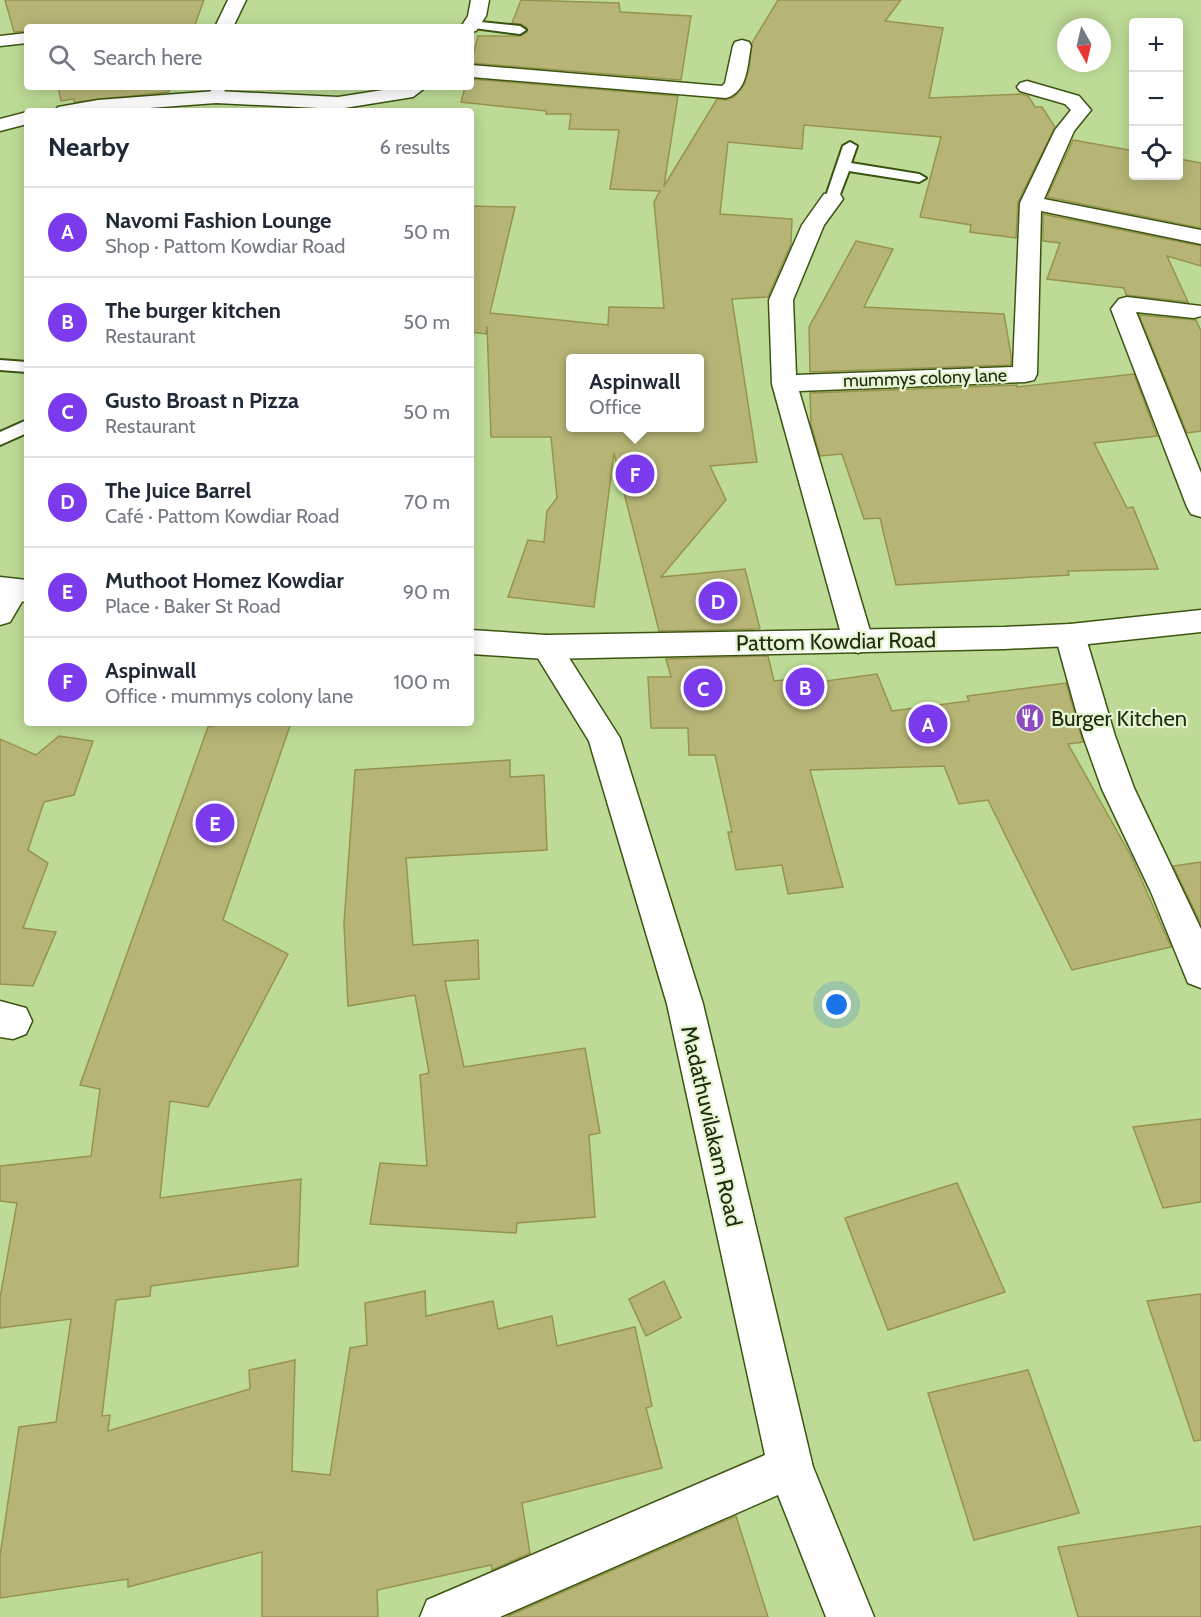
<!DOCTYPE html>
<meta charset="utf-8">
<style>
body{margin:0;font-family:Cabin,sans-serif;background:#f2f2f3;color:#1f2937}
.controls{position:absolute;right:18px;top:18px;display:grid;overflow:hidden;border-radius:6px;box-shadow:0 3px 15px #0003}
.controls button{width:54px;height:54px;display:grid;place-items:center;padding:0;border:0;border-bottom:2px solid #e0e1e3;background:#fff;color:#1f2937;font:30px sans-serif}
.compass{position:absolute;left:1057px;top:18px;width:54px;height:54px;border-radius:50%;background:#fff;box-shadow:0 3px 15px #0003;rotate:172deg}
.you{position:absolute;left:837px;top:1005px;width:21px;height:21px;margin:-15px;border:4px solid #fff;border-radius:50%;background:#1a73e8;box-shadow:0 0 0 9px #1a73e833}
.badge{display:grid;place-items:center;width:39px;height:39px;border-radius:50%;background:#7c3aed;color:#fff;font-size:20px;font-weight:700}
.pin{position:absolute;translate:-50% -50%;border:3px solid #fff;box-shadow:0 2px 6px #0006}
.popup{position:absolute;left:566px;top:354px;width:138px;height:78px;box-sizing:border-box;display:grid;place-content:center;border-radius:6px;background:#fff;filter:drop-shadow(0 2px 4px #0005);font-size:20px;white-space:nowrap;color:#747a83}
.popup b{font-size:22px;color:#1f2937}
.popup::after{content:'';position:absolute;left:50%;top:100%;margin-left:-12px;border:12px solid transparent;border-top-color:#fff}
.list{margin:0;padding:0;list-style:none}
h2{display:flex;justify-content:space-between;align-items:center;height:78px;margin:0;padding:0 24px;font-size:26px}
h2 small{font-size:20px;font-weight:400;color:#747a83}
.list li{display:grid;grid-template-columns:39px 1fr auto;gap:18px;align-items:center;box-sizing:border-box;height:90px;padding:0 24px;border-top:2px solid #e0e1e3}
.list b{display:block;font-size:22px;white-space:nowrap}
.list p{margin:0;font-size:20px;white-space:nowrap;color:#747a83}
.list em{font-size:20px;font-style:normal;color:#747a83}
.icon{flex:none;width:33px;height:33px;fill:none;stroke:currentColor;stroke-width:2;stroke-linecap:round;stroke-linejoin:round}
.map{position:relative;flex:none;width:1201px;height:1617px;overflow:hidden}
.search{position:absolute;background:#fff;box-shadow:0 3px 15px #0003;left:24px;top:24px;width:450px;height:66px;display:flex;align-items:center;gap:15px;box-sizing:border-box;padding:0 21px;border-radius:6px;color:#747a83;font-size:22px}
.panel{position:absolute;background:#fff;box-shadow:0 3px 15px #0003;left:24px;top:108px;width:450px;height:618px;border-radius:6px}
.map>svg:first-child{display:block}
.building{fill:#b6b576;stroke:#96944b;stroke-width:1.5;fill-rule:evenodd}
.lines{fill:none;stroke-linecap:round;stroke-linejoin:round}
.lane-casing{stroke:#3c5411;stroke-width:4}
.street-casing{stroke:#3c5411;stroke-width:3}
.secondary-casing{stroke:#3c5411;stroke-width:3}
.lane{fill:#fff;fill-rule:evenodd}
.street{fill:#fff;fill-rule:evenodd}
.secondary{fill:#fff;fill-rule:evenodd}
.labels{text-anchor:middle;stroke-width:4.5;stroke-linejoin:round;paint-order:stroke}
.far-street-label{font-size:18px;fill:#202c10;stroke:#e6f6d3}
.street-label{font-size:22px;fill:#202c10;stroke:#e6f6d3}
.poi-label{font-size:22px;fill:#202c10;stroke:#e6f6d3;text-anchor:start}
</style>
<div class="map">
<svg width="1201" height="1617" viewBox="0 0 1201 1617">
<rect width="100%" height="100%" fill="#bddb96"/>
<g class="building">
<polygon points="5,0 204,0 194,27 27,27 27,31 14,32"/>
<polygon points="521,0 619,3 620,12 691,16 681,80 471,63 478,36 520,36 527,32 527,28 521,24 512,23"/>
<path d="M778,0H901L885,21L943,28L929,98L1021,94L1028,96L1035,107H1042L1055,127L1018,202L1016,238L970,232L971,225L920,217L941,137L804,125L802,149L728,142L720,214L792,219L791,244L768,297L732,299L757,462L710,466L726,500L661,577L745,569L760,629L659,631L614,453L594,607L508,597L528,540L544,542L547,511L557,498L551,437H491L487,326L486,334L471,332V206L515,207L490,313L608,325L609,307L664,308L654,202L660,191L610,189L619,130L569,129L571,114H546V111L461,102L465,87H471V79L678,96L664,186L717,99L726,100L734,97L744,85L749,70L752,43ZM570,358H699V428H570Z"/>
<polygon points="58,87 171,87 169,92 74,102 74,99 61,101"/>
<polygon points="1073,140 1134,151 1134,176 1179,176 1179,159 1201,163 1201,228 1047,197"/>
<polygon points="1043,214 1201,246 1201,266 1167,256 1188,302 1126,295 1124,288 1047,279 1060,243 1043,241"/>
<polygon points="856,241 893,249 864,307 1004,314 1011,355 1011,365 810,372 809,327"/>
<polygon points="1139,315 1196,320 1201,331 1201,431 1187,433"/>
<polygon points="1134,374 1157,436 1094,443 1127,508 1133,507 1158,569 1068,571 1069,575 896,585 880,518 864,519 842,454 820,456 811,424 810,393 1017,385 1017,387"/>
<polygon points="768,656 774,681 817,677 819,682 877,674 892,711 969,701 967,696 1066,683 1083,742 1068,744 1131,856 1171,947 1072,970 988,800 959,804 944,766 810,770 843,887 788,894 782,865 736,870 728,832 732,832 715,755 689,755 688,728 651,728 648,677 671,677 666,659"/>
<polygon points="229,723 291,723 223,920 288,954 208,1107 170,1101 160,1198 301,1179 298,1266 151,1286 150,1296 116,1300 102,1416 110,1415 108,1431 250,1389 249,1370 295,1360 292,1471 330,1475 350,1348 367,1345 365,1303 425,1291 426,1316 493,1301 498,1329 552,1316 557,1346 635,1327 652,1406 646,1408 662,1468 522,1503 530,1553 492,1570 491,1565 377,1590 378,1617 262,1617 262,1552 128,1587 128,1579 0,1598 0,1556 19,1427 56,1422 71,1319 0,1328 0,1298 17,1203 0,1201 0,1166 91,1156 100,1089 80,1085 208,727"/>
<polygon points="59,736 93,741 74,795 44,802 28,850 48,863 23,928 56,932 33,986 0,984 0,739 36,755"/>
<polygon points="510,760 510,777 544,775 547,850 406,858 413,945 478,940 479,979 445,981 464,1067 585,1048 600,1133 589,1135 595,1217 517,1223 516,1233 370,1224 380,1163 427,1166 420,1075 429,1073 415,995 348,1006 344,923 355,770"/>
<polygon points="1201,862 1201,924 1173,866"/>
<polygon points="1201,1119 1201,1202 1163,1208 1133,1127"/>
<polygon points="957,1183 1005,1292 888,1330 845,1218"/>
<polygon points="664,1281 681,1318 646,1336 629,1299"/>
<polygon points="1201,1294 1201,1440 1194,1441 1147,1301"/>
<polygon points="1028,1370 1079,1513 974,1540 928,1393"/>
<polygon points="736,1516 768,1617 506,1617"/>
<polygon points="1201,1526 1201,1617 1078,1617 1058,1547"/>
</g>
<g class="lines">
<g class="lane-casing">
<g id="lane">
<polygon points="471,21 520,26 526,30 520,34 466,27 467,22"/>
<polygon points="212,87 226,87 221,100 211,100 209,97"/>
<polygon points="850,142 857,146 851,163 919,174 926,178 919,182 849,171 837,202 827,202 825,199 843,146"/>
<polygon points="0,360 27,362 27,372 0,370"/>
<polygon points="27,420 27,433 0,445 0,432"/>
</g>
</g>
<g class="street-casing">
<g id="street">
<polygon points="228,0 246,0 233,27 215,27"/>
<polygon points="471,0 489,0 486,16 476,31 471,32 471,27 461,27 468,16"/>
<polygon points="27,33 27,43 0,46 0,36"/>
<path d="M742,40L749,42L751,46C747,65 748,92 726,98L471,77V65L722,86L725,83L733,46L735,42Z"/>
<polygon points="1027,81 1079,96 1091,110 1074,131 1044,199 1201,230 1201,244 1041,211 1037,374 1034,380 1025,382 799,391 873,641 869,649 858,653 847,649 843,641 772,384 769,300 802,225 824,194 832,193 840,194 843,199 824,225 793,300 796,375 1013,367 1020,203 1055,130 1071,110 1065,104 1020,91 1017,87 1020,83"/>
<polygon points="402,87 426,87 413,97 338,109 216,103 109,111 55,111 58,107 98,100 216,91 338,97"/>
<polygon points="27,112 27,124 0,131 0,119"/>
<polygon points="1127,297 1201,306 1201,316 1194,318 1136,312 1201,473 1201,517 1191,514 1187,507 1111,309 1119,299"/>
<polygon points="14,579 24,582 27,593 10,622 0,625 0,589 4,582"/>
<polygon points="1070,624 1080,627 1085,635 1115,736 1134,788 1201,929 1201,988 1188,983 1151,892 1102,789 1083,736 1055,635 1060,627"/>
<polygon points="546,635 557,639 620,738 703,1004 813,1467 874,1617 826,1617 778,1495 500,1617 420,1617 427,1600 765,1455 667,1004 589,741 531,647 535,639"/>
<polygon points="0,1001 26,1008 32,1021 26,1034 13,1039 0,1037"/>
</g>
</g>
<g class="secondary-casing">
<g id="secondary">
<polygon points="0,577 27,580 27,602 0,599"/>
<polygon points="1201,610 1201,632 1070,646 1004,649 546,659 471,654 471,630 546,635 1004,627 1070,624"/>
</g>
</g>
<use href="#lane" class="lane"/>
<use href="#street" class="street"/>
<use href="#secondary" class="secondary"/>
</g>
<defs>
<g id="restaurant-disc" transform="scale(1.5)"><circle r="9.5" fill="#8d4bc0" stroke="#e6f6d3"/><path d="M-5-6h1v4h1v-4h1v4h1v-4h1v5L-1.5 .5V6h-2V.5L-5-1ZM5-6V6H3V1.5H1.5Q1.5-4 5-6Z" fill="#fff"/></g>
</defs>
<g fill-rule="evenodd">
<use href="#restaurant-disc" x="1030" y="718"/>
</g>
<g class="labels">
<g class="far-street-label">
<text transform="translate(925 378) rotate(-2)" y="6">mummys colony lane</text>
</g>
<g class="street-label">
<text transform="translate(836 641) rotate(-1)" y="8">Pattom Kowdiar Road</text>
<text transform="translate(712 1126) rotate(77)" y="8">Madathuvilakam Road</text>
</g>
<g class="poi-label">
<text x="1051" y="726">Burger Kitchen</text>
</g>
</g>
</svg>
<div class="controls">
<button>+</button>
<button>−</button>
<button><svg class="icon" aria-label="locate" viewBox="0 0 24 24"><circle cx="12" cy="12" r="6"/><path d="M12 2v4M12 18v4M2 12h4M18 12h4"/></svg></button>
</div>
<svg class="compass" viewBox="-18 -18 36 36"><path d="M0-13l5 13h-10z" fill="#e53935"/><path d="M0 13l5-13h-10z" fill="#747a83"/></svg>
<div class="you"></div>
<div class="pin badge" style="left:928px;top:724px">A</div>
<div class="pin badge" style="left:805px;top:687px">B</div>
<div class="pin badge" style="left:703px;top:688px">C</div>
<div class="pin badge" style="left:718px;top:601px">D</div>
<div class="pin badge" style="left:215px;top:823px">E</div>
<div class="pin badge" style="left:635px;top:474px">F</div>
<div class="popup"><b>Aspinwall</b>Office</div>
<div class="search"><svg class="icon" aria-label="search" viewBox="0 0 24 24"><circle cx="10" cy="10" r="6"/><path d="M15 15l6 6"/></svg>Search here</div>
<section class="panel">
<h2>Nearby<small>6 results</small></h2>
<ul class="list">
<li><span class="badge">A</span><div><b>Navomi Fashion Lounge</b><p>Shop · Pattom Kowdiar Road</p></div><em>50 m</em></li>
<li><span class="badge">B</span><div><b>The burger kitchen</b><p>Restaurant</p></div><em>50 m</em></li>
<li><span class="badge">C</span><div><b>Gusto Broast n Pizza</b><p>Restaurant</p></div><em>50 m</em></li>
<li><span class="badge">D</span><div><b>The Juice Barrel</b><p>Café · Pattom Kowdiar Road</p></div><em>70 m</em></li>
<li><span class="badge">E</span><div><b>Muthoot Homez Kowdiar</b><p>Place · Baker St Road</p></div><em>90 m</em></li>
<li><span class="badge">F</span><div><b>Aspinwall</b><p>Office · mummys colony lane</p></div><em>100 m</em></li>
</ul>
</section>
</div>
